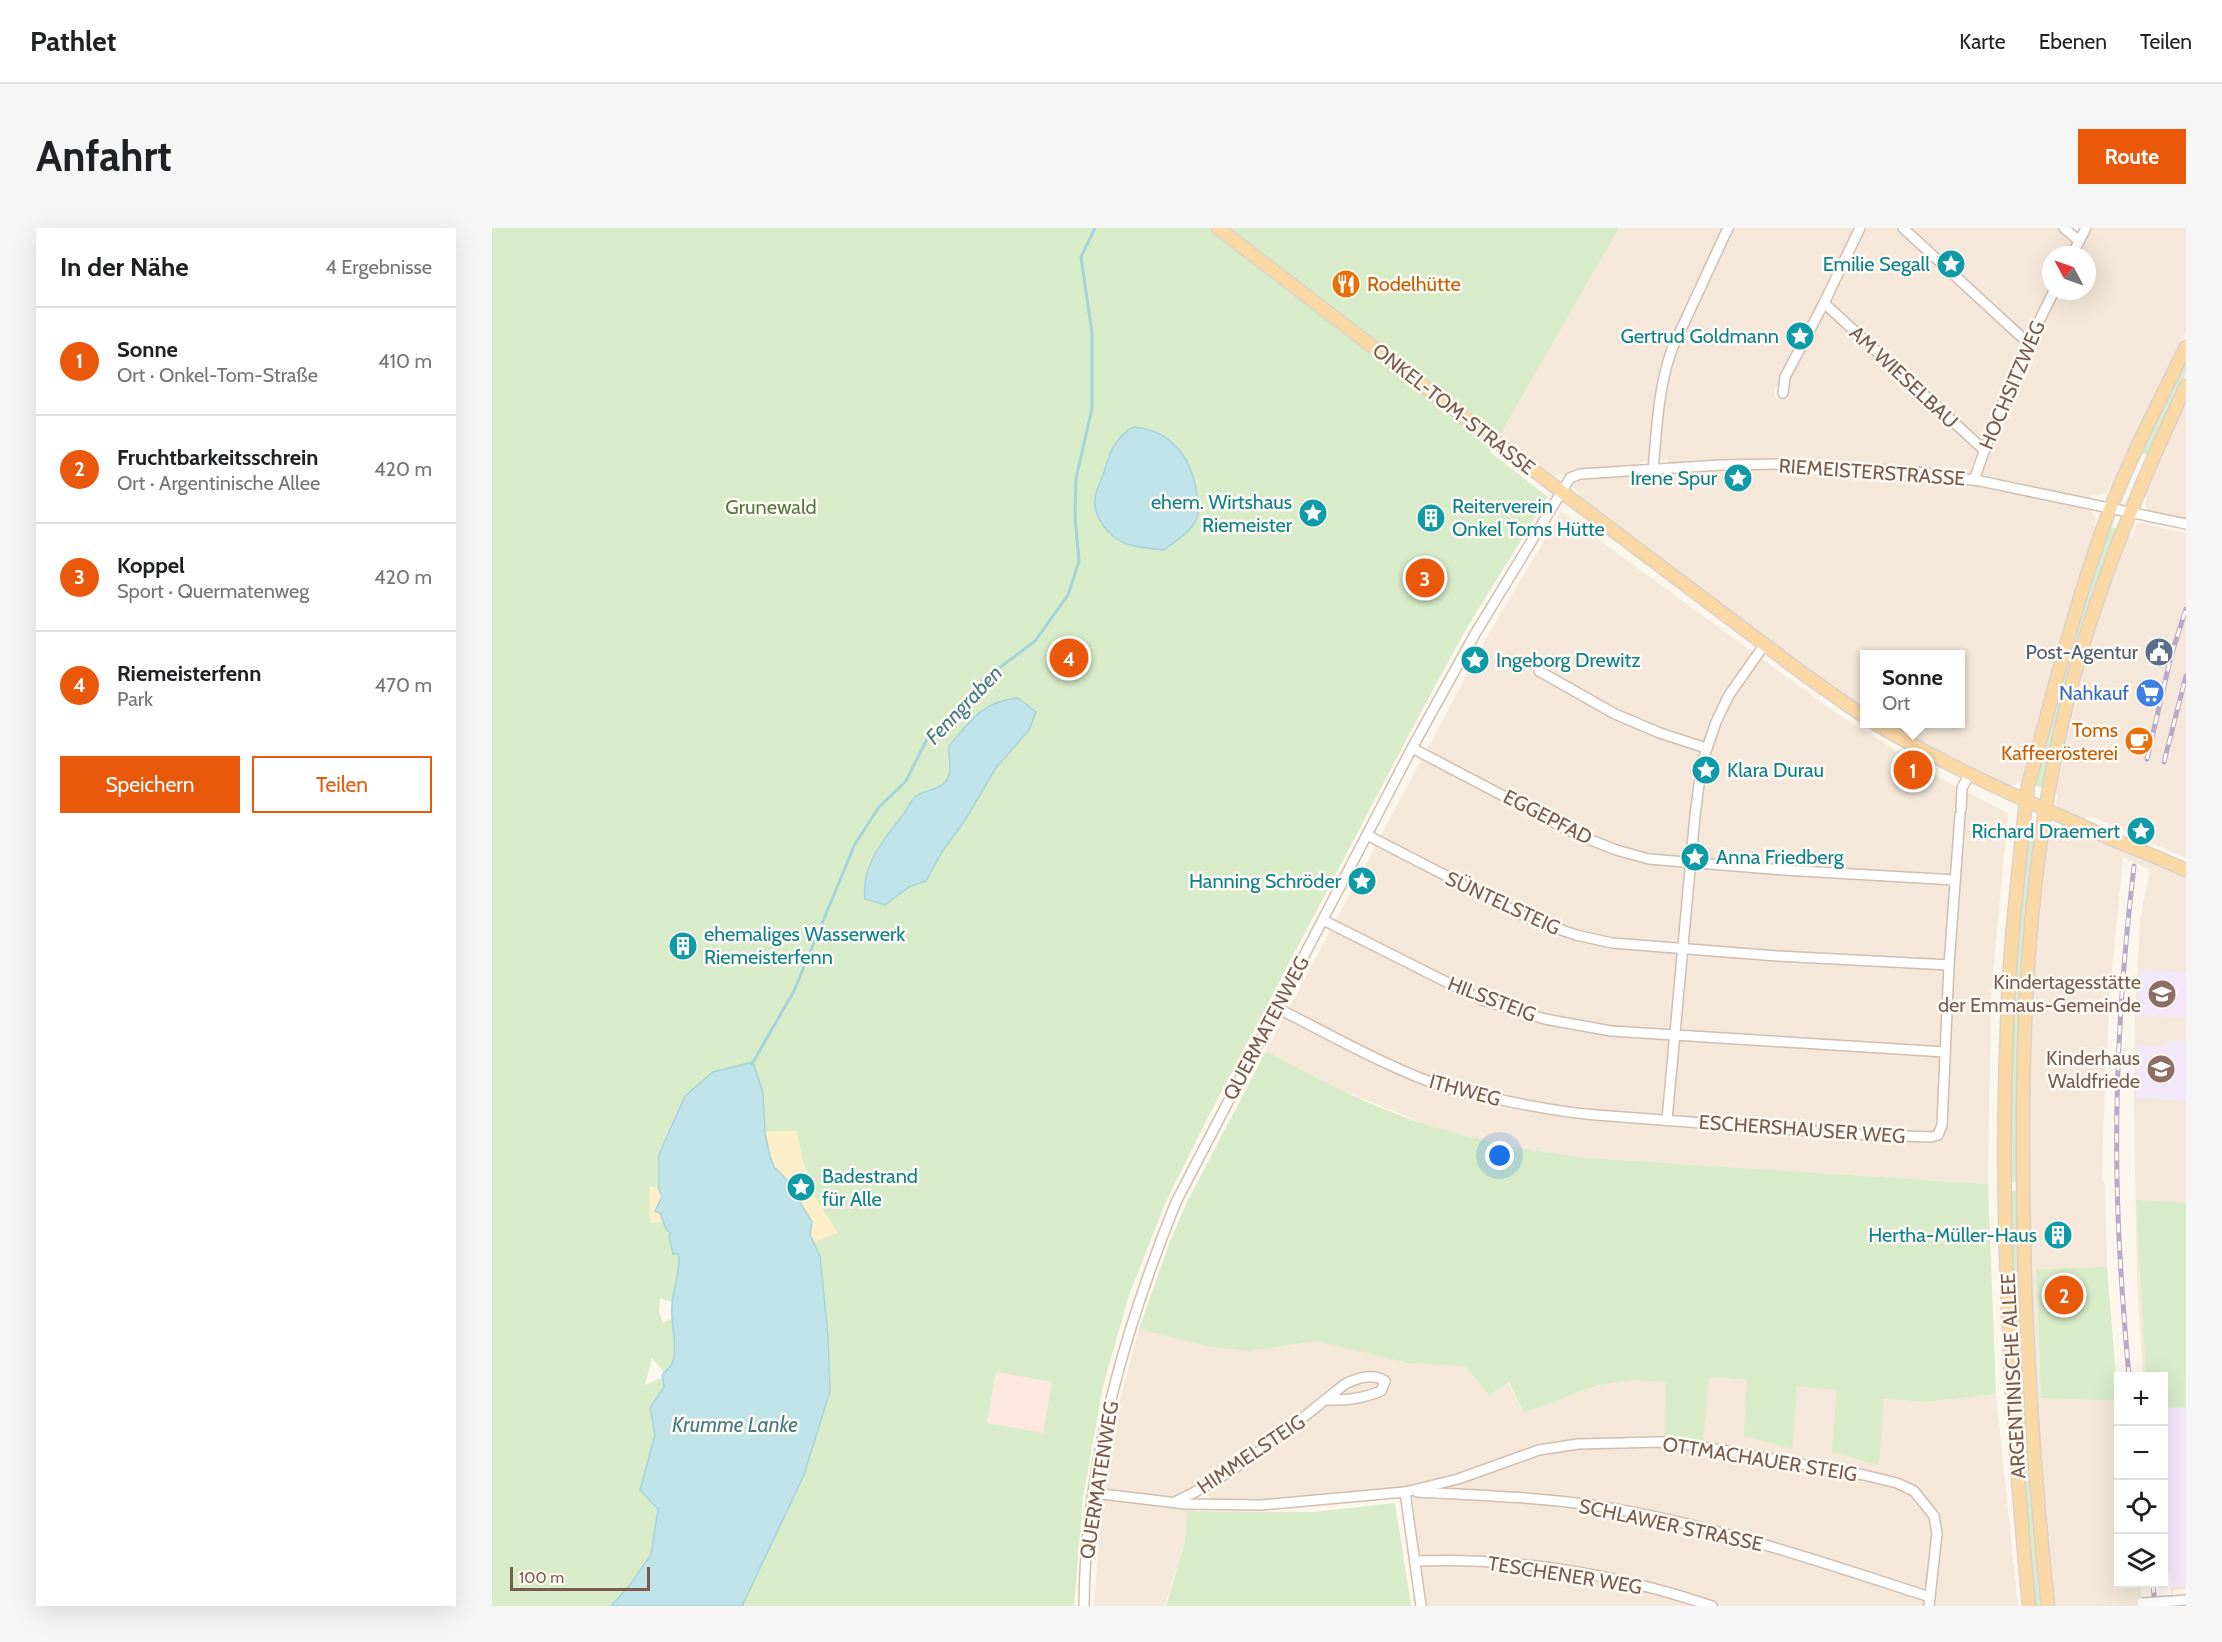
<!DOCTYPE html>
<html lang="de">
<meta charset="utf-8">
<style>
body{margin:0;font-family:Cabin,sans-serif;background:#f6f6f6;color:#202124}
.controls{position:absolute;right:18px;bottom:18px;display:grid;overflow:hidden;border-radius:0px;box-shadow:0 6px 24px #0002}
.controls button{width:54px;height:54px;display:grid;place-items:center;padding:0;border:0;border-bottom:2px solid #e0e0e0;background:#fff;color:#202124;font:30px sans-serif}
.compass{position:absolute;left:1550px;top:18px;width:54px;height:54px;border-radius:50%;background:#fff;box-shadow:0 6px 24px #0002;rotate:311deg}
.scale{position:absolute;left:18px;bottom:15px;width:140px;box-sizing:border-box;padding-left:6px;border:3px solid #7a5c4d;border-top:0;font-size:16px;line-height:21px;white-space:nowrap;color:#7a5c4d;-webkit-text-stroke:4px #fffaf3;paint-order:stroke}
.you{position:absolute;left:1008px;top:928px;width:21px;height:21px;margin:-15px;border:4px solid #fff;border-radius:50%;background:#1a73e8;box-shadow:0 0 0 9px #1a73e833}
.badge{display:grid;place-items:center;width:39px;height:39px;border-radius:50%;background:#ea580c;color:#fff;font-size:20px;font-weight:700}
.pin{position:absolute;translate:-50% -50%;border:3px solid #fff;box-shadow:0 2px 6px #0006}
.popup{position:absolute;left:1368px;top:422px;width:105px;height:78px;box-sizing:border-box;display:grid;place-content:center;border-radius:0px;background:#fff;filter:drop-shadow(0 2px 4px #0005);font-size:20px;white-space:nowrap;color:#757577}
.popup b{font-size:22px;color:#202124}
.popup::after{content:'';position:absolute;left:50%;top:100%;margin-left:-12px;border:12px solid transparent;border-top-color:#fff}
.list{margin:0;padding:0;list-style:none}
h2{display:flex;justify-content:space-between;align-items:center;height:78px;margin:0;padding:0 24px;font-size:26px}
h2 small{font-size:20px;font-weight:400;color:#757577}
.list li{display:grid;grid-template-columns:39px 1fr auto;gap:18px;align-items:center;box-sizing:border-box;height:108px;padding:0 24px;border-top:2px solid #e0e0e0}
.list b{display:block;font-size:22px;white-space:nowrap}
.list p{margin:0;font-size:20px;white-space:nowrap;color:#757577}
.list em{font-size:20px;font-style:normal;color:#757577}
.actions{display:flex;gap:12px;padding:18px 24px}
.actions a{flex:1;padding:14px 0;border:2px solid #ea580c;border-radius:0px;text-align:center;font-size:21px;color:#ea580c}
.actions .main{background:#ea580c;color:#fff}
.icon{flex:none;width:33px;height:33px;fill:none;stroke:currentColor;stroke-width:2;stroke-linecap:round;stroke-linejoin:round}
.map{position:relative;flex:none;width:1694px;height:1378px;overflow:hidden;border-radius:0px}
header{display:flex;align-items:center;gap:36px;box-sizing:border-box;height:84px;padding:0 30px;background:#fff;border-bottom:2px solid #e0e0e0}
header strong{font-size:28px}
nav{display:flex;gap:33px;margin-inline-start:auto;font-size:21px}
.intro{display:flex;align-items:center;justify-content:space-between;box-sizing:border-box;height:144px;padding:0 36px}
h1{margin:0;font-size:42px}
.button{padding:15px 27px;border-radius:0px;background:#ea580c;color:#fff;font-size:21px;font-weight:700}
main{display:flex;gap:36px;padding:0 36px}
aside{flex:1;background:#fff;border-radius:0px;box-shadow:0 6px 24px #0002}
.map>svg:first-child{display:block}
.residential{fill:#f5e8da}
.commercial{fill:#fde8e0}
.education{fill:#f3e8fa}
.green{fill:#d8ecc9;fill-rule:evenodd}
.sand{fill:#fcefc7}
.water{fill:#bfe3e8;stroke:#a5d3da;stroke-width:1.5}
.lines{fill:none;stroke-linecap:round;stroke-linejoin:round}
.stream{stroke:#a5d3da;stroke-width:3}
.minor-casing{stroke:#d1beb0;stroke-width:12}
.major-casing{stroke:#dad1cd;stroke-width:15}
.minor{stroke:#fff;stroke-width:9}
.major{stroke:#fbd9a5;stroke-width:12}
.rail-casing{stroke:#b9a8c9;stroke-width:5}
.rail{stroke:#fffaf3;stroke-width:3;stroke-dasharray:9;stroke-linecap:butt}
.minor-bridge-casing{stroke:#d1beb0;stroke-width:12;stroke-linecap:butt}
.major-bridge-casing{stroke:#dad1cd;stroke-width:15;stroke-linecap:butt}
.minor-bridge{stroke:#fff;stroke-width:9}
.major-bridge{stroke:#fbd9a5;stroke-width:12}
.labels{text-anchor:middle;stroke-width:5;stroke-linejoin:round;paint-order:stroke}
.culture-label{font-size:20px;fill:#0d838f;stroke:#fffaf3;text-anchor:end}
.food-label{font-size:20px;fill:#c56008;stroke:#fffaf3;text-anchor:start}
.street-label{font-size:20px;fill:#7a5c4d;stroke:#fffaf3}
.park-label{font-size:20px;fill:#537a41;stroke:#fffaf3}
.service-label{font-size:20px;fill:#4e5e75;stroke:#fffaf3;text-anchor:end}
.shop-label{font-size:20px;fill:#366cbe;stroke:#fffaf3;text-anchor:end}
.education-label{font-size:20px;fill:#785e54;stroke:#fffaf3;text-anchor:end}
.water-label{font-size:21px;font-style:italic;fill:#437c86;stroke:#fffaf3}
</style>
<header>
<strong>Pathlet</strong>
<nav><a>Karte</a><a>Ebenen</a><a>Teilen</a></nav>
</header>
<div class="intro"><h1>Anfahrt</h1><a class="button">Route</a></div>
<main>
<aside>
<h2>In der Nähe<small>4 Ergebnisse</small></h2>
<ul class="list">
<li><span class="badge">1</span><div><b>Sonne</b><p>Ort · Onkel-Tom-Straße</p></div><em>410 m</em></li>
<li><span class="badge">2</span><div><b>Fruchtbarkeitsschrein</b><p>Ort · Argentinische Allee</p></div><em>420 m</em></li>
<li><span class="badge">3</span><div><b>Koppel</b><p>Sport · Quermatenweg</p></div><em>420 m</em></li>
<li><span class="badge">4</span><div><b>Riemeisterfenn</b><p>Park</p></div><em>470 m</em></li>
</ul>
<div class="actions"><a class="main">Speichern</a><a>Teilen</a></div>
</aside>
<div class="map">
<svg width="1694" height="1378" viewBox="0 0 1694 1378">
<rect width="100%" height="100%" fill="#fdf6ec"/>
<g class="residential">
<polygon points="1127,0 1232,0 1169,136 1163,165 1157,231 1154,234 1149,234 1149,237 1080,243 1073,248 1069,246 1062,248 1007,208"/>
<polygon points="1242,0 1365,0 1328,76 1283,162 1283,170 1296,171 1296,151 1332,84 1334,83 1486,222 1478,245 1473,246 1430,240 1323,232 1243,231 1176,235 1176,232 1169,232 1167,226 1170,173 1183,124"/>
<polygon points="1372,0 1407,0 1531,115 1491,213 1486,212 1339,76 1338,74"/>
<polygon points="1417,0 1567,0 1581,13 1581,17 1576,27 1559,27 1559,60 1534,107"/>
<polygon points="1598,0 1694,0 1694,104 1622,257 1620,256 1614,265 1600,268 1599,270 1492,249 1488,244 1528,143 1565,63 1595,63 1595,27 1584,27"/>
<polygon points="1694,171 1694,291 1656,283 1653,276 1655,269 1652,268"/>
<polygon points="1249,241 1332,242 1394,246 1453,253 1531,266 1597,280 1604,290 1603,299 1605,300 1559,450 1533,548 1531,548 1529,553 1522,557 1516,557 1515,560 1450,528 1395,496 1469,496 1469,426 1373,426 1373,482 1327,451 1089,271 1086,267 1087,265 1080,258 1087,252 1111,249"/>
<polygon points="1069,284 1347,487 1457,555 1516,585 1499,769 1496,956 1097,930 1041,923 971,908 930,895 850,862 774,823 997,405"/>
<polygon points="1648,295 1694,305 1694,630 1601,589 1595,588 1593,593 1571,585 1572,582 1567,580 1564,576 1566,567 1563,565 1594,431 1616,363 1637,308 1640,309 1644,297"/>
<polygon points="1571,596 1694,650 1694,1361 1681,1362 1680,1370 1672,1310 1672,1148 1651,1148 1645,1053 1642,878 1643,784 1648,691 1658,642 1631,629 1618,763 1611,904 1610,951 1613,956 1615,1039 1544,1041 1549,1170 1626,1173 1626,1356 1648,1356 1650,1378 1561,1378 1558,1348 1543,1156 1536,952 1537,841 1545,696 1557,603 1559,603 1562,598 1569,598"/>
<polygon points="647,1101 716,1119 758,1123 825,1113 973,1138 997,1167 1016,1154 1032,1185 1104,1158 1139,1152 1175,1154 1211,1214 1216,1149 1255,1152 1299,1221 1305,1159 1345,1162 1386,1237 1392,1171 1433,1174 1504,1166 1526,1378 934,1378 919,1258 779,1272 748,1274 721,1272 706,1259 683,1269 662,1269 612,1262 626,1179"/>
<polygon points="610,1270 705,1279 703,1285 694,1285 693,1312 673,1378 602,1378"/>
</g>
<polygon class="commercial" points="504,1144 561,1154 551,1206 495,1195"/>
<g class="education">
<polygon points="1647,741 1694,745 1694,789 1646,788"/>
<polygon points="1678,813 1694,813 1694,873 1644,870 1645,818 1671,819"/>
<polygon points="1672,1179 1694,1180 1694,1358 1679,1360 1672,1301"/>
</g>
<g class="green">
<path d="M0,0H1127L998,224L1056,269L974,401L921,499L712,897L673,976L637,1067L611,1158L591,1270L582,1378H250L312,1247L338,1163L336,1108L328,1029L322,1014L345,1005L322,968L309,927L279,903L273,905L271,865L261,834L193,868L167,927V961L158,958L159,995L171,993L174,1001L179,1005L177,1008L181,1026H186C190,1036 182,1062 180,1074L168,1070L167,1083L171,1095L181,1090L182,1131L176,1142L172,1144L160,1130L153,1157L169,1150L173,1159L169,1167L163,1172L160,1196L163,1207L148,1261L166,1281L159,1327L138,1357L119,1378H0ZM504,1144L560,1154L551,1205L495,1195Z"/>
<polygon points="1694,130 1694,145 1656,228 1650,225"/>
<polygon points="1618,299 1627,301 1553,561 1543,557 1575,436"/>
<path d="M1537,594L1546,598C1529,716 1524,834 1525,954H1518L1519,838L1524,728Z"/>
<path d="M774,823C811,842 849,863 889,880C955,907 1026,922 1097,930L1496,956L1504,1166L1433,1174L1392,1171L1387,1237L1340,1224L1345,1162L1305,1159L1300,1221L1252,1208L1255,1152L1217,1149L1211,1215L1172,1212L1174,1154L1139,1152L1104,1158L1032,1185L1017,1154L997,1167L973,1138L916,1135L825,1113L758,1123L716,1119L647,1101L678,1013L693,978Z"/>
<path d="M1519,963H1525C1529,1102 1532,1240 1549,1378H1543L1528,1208Z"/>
<polygon points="1644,972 1694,975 1694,1180 1672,1179 1672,1148 1654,1148"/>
<polygon points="1615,1039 1626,1173 1549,1170 1544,1041"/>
<polygon points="903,1275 919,1378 674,1378 693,1313 695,1283 822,1284"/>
</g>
<g class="sand">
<polygon points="279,903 305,903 313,943 322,968 346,1005 322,1014 318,1006 320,994 294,951 282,939 273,905"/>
<path d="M157,958L167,961C171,972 167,982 171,993L158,995Z"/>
</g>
<g class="water">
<path d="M641,199C680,202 700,230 705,267C706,275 708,282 705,290C700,304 683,313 672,322C646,319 627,320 611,297C605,288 602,281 603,271C604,262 609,253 612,244C618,224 622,211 641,199Z"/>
<path d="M526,470L544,484L537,502L503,541L474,591L450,624L434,653L417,659L393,677L373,671C369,635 393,611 413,584C416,579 419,572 424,568C432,562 446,563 453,554C462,545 456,530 457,518C478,493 491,473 526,470Z"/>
<path d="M261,834L271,865L273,905L278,928L282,939L294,951L320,994L318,1007L328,1028L336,1108L338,1163L312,1247L250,1378H119L138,1357L159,1327L166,1281L148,1262L163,1207L158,1180L172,1159L170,1147C174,1142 179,1140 181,1133C186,1115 178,1094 180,1076C181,1063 190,1036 186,1026H181L177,1008L179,1005L174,1001L168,985L163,983L170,969L167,961V927L193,868L221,844Z"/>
</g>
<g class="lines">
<polyline class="stream" points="260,836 302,763 363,616 387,579 414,553 436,509 490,453 543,413 576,367 587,333 583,289 584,251 600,180 600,105 589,29 603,0"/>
<g class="minor-casing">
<g id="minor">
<polyline points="1411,0 1536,115"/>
<polyline points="1572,0 1587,13"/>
<polyline points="1580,27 1594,0"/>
<polyline points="1332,75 1492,222"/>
<polyline points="1291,165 1293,149 1332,75 1368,0"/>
<path d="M1161,241C1165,200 1166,160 1180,121L1236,0"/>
<path d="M1482,252C1504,187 1531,124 1562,63"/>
<polyline points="1047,443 1123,486 1168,505 1214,520"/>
<polyline points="920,520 1084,606 1124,622 1157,631 1292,642 1463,652"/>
<polyline points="1469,581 1470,560 1477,547"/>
<polyline points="875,607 1038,691 1084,707 1120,715 1285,728 1457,737"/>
<polyline points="831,692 990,772 1053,791 1119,803 1453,824"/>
<path d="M785,780C841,808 896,840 955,860C968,864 982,866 996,869C1032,877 1067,884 1104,887L1356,906L1439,909L1446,907L1450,897L1457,737L1468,587"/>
<polyline points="1175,892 1203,587 1210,535 1224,494 1237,467 1273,416"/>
<polyline points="913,1264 929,1378"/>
<path d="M925,1264C985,1267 1046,1269 1106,1278C1220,1296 1329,1334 1438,1369"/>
<polyline points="601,1265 694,1276 769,1277 913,1264 966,1251 1047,1222 1086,1216 1170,1214 1206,1218 1372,1247 1405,1255 1422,1263 1442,1288 1445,1305 1437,1378"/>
<path d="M683,1274C747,1244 798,1200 853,1156C865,1150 881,1145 893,1153L889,1163C869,1171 857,1172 835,1172"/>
<path d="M923,1333C1022,1329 1126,1346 1220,1378"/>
<polyline points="1681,1373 1694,1372"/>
<path d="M592,1378C593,1238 632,1103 684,974L920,520L983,406L1078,250L1088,246L1229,237L1288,236L1418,243L1488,253L1694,296"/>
</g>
</g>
<g class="major-casing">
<g id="major">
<polyline points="726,0 1070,264 1313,447 1373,489"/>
<path d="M1384,496C1460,541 1541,576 1622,612"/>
<polyline points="1664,629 1694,642"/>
<path d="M1537,1378C1519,1186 1507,992 1515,799C1517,724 1526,648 1534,573L1536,558C1560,470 1582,380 1613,294C1636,234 1666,176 1694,119"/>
<path d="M1556,1378C1540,1229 1531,1078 1531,928C1530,770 1539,610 1580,456C1607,354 1649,254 1694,158"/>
</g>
</g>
<use href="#minor" class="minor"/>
<use href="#major" class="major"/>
<g class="rail-casing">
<g id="rail">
<polyline points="1655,531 1679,428 1694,381"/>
<polyline points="1672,534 1694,448"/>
<path d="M1637,1148C1631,1082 1626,1015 1625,948C1623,844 1630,740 1642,638"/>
<polyline points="1661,1356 1663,1378"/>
</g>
</g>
<use href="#rail" class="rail"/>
<g class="minor-bridge-casing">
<polyline id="minor-bridge" points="1650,1375 1681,1373"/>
</g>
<g class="major-bridge-casing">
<polyline id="major-bridge" points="1622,612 1664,629"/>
</g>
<use href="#minor-bridge" class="minor-bridge"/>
<use href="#major-bridge" class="major-bridge"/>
</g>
<defs>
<g id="sight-disc" transform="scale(1.5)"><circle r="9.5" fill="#0f9aa8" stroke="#fffaf3"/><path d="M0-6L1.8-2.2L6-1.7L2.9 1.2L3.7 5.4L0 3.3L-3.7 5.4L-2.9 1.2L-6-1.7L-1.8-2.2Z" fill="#fff"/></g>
<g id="restaurant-disc" transform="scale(1.5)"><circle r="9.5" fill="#e8710a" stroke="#fffaf3"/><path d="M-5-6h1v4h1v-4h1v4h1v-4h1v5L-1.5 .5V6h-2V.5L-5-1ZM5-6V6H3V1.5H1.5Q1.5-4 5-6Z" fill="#fff"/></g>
<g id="building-disc" transform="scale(1.5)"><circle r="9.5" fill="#0f9aa8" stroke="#fffaf3"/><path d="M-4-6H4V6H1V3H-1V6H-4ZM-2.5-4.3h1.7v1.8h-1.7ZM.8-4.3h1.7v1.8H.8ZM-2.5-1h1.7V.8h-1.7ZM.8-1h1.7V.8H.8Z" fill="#fff"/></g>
<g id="civic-disc" transform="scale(1.5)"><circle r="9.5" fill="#5c6f8a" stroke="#fffaf3"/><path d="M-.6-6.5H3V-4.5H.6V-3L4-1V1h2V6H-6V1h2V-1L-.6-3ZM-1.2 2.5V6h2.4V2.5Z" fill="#fff"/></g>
<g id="supermarket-disc" transform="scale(1.5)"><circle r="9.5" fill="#3f7fe0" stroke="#fffaf3"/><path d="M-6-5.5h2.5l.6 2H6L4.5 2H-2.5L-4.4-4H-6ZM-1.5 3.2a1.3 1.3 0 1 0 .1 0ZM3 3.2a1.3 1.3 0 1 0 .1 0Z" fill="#fff"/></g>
<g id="cafe-disc" transform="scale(1.5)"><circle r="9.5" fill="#e8710a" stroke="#fffaf3"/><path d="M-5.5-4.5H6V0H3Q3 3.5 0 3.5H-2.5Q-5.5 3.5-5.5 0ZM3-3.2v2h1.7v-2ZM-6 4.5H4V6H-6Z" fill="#fff"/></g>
<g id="school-disc" transform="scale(1.5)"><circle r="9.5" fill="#8d6e63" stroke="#fffaf3"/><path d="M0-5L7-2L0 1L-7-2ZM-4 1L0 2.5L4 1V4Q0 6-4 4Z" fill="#fff"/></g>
</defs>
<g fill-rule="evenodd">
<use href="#sight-disc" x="1459" y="36"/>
<use href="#restaurant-disc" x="854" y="56"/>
<use href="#sight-disc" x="1308" y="108"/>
<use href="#sight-disc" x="1246" y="250"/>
<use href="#sight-disc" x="821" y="285"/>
<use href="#building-disc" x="939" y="290"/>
<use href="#civic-disc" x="1667" y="424"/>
<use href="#sight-disc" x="983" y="432"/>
<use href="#supermarket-disc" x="1658" y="465"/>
<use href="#cafe-disc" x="1647" y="513"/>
<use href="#sight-disc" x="1214" y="542"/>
<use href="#sight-disc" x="1649" y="603"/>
<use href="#sight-disc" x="1203" y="629"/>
<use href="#sight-disc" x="870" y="653"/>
<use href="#building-disc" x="191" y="718"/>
<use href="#school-disc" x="1670" y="766"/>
<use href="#school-disc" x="1669" y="841"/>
<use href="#sight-disc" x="309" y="959"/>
<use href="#building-disc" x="1566" y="1007"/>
</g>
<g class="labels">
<g class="culture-label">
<text x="1438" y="43">Emilie Segall</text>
<text x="1287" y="115">Gertrud Goldmann</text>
<text x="1225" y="257">Irene Spur</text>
<text x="800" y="281">ehem. Wirtshaus<tspan x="800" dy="23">Riemeister</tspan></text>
<text x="960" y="285" text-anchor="start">Reiterverein<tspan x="960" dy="23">Onkel Toms Hütte</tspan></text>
<text x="1004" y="439" text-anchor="start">Ingeborg Drewitz</text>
<text x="1235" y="549" text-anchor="start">Klara Durau</text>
<text x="1628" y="610">Richard Draemert</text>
<text x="1224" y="636" text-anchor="start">Anna Friedberg</text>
<text x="849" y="660">Hanning Schröder</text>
<text x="212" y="713" text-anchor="start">ehemaliges Wasserwerk<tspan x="212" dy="23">Riemeisterfenn</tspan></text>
<text x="330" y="955" text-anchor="start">Badestrand<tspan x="330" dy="23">für Alle</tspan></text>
<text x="1545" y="1014">Hertha-Müller-Haus</text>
</g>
<g class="food-label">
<text x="875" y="63">Rodelhütte</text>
<text x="1626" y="509" text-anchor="end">Toms<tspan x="1626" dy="23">Kaffeerösterei</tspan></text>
</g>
<g class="street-label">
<text transform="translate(1412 149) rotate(43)" y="7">AM WIESELBAU</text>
<text transform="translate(1520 157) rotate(-67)" y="7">HOCHSITZWEG</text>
<text transform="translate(962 181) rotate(38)" y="7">ONKEL-TOM-STRASSE</text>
<text transform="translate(1380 244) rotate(4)" y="7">RIEMEISTERSTRASSE</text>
<text transform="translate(1056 589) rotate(27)" y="7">EGGEPFAD</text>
<text transform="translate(1011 675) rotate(25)" y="7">SÜNTELSTEIG</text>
<text transform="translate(1000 771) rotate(21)" y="7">HILSSTEIG</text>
<text transform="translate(774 800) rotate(-62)" y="7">QUERMATENWEG</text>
<text transform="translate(973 862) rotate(15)" y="7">ITHWEG</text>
<text transform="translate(1310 901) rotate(4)" y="7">ESCHERSHAUSER WEG</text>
<text transform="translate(1521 1148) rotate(-93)" y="7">ARGENTINISCHE ALLEE</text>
<text transform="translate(759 1226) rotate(-34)" y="7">HIMMELSTEIG</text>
<text transform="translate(1268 1231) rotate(9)" y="7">OTTMACHAUER STEIG</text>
<text transform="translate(607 1252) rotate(-81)" y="7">QUERMATENWEG</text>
<text transform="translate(1179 1297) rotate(12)" y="7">SCHLAWER STRASSE</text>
<text transform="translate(1073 1347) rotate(9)" y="7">TESCHENER WEG</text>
</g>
<g class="park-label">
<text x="279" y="286">Grunewald</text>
</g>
<g class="service-label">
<text x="1646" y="431">Post-Agentur</text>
</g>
<g class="shop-label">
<text x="1637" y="472">Nahkauf</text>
</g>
<g class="education-label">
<text x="1649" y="761">Kindertagesstätte<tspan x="1649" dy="23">der Emmaus-Gemeinde</tspan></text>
<text x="1648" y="837">Kinderhaus<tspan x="1648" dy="23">Waldfriede</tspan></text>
</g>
<g class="water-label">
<text transform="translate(472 477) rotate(-46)" y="7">Fenngraben</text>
<text x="243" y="1204">Krumme Lanke</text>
</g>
</g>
</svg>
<div class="controls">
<button>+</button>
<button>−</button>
<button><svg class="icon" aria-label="locate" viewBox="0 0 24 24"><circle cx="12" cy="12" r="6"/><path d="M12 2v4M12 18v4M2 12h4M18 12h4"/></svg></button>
<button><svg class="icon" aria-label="layers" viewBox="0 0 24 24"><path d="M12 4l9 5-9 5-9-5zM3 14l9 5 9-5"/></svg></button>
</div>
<svg class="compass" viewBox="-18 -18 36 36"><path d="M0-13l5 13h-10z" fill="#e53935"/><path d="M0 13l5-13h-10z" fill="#757577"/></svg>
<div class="scale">100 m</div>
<div class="you"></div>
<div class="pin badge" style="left:1421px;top:542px">1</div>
<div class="popup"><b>Sonne</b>Ort</div>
<div class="pin badge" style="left:1572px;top:1067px">2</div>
<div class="pin badge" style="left:933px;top:350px">3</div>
<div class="pin badge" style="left:577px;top:430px">4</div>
</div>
</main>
